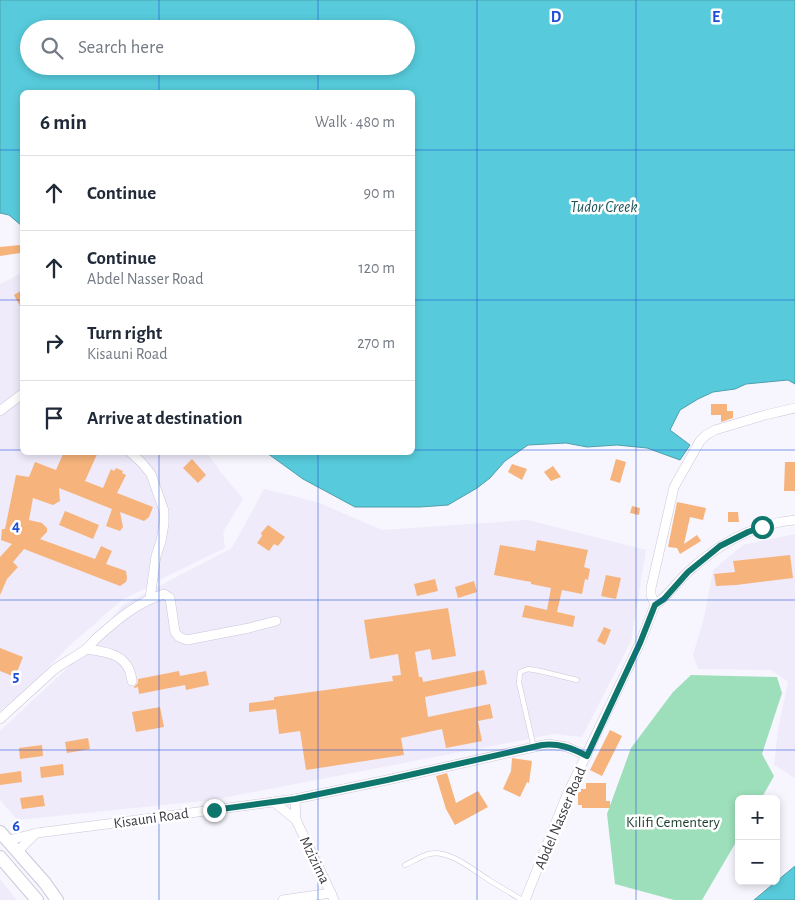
<!DOCTYPE html>
<meta charset="utf-8">
<style>
body{margin:0;font-family:"Alegreya Sans",sans-serif;background:#f2f2f3;color:#1f2937}
.controls{position:absolute;right:15px;bottom:15px;display:grid;overflow:hidden;border-radius:8px;box-shadow:0 2px 8px #0003}
.controls button{width:45px;height:45px;display:grid;place-items:center;padding:0;border:0;border-bottom:1px solid #e0e1e3;background:#fff;color:#1f2937;font:25px sans-serif}
.stop{position:absolute;width:15px;height:15px;margin:-11px;border:4px solid #0f766e;border-radius:50%;background:#fff}
.stop.end{background:#0f766e;border-color:#fff;box-shadow:0 1px 5px #0008}
.list{margin:0;padding:0;list-style:none}
h2{display:flex;justify-content:space-between;align-items:center;height:65px;margin:0;padding:0 20px;font-size:21px}
h2 small{font-size:16px;font-weight:400;color:#747a83}
.list li{display:grid;grid-template-columns:32px 1fr auto;gap:15px;align-items:center;box-sizing:border-box;height:75px;padding:0 20px;border-top:1px solid #e0e1e3}
.list b{display:block;font-size:19px;white-space:nowrap}
.list p{margin:0;font-size:16px;white-space:nowrap;color:#747a83}
.list em{font-size:16px;font-style:normal;color:#747a83}
.icon{flex:none;width:28px;height:28px;fill:none;stroke:currentColor;stroke-width:2;stroke-linecap:round;stroke-linejoin:round}
.map{position:relative;flex:none;width:795px;height:900px;overflow:hidden}
.search{position:absolute;background:#fff;box-shadow:0 2px 8px #0003;left:20px;top:20px;width:395px;height:55px;display:flex;align-items:center;gap:12px;box-sizing:border-box;padding:0 18px;border-radius:28px;color:#747a83;font-size:19px}
.panel{position:absolute;background:#fff;box-shadow:0 2px 8px #0003;left:20px;top:90px;width:395px;height:365px;border-radius:8px}
.map>svg:first-child{display:block}
.built{fill:#efebfb}
.green{fill:#9edfbb}
.water{fill:#57cbdb;stroke:#4e9fac;fill-rule:evenodd}
.building{fill:#f6b37b}
.lines{fill:none;stroke-linecap:round;stroke-linejoin:round}
.service-casing{stroke:#cbc6d8;stroke-width:5.5}
.minor-casing{stroke:#cbc6d8;stroke-width:10}
.secondary-casing{stroke:#cbc6d8;stroke-width:14}
.service{stroke:#fff;stroke-width:4.5}
.minor{stroke:#fff;stroke-width:9}
.secondary{stroke:#fff;stroke-width:12}
.route{stroke:#0f766e;stroke-width:6}
.grid{fill:none;stroke:#1d4ed8;stroke-width:1;stroke-opacity:0.55}
.labels{text-anchor:middle;stroke-width:5;stroke-linejoin:round;paint-order:stroke}
.street-label{font-size:15px;fill:#39373f;stroke:#fff}
.park-label{font-size:15px;fill:#1a3f2d;stroke:#fff}
.water-label{font-size:16px;font-style:italic;fill:#22555b;stroke:#fff}
.grid-label{font-size:16px;text-anchor:middle;font-weight:bold;fill:#1d4ed8;stroke:#fff;stroke-width:5;stroke-linejoin:round;paint-order:stroke}
</style>
<div class="map">
<svg width="795" height="900" viewBox="0 0 795 900">
<rect width="100%" height="100%" fill="#f7f5fd"/>
<g class="built">
<polygon points="22,273 22,452 207,453 220,471 243,499 223,532 225,548 161,579 153,585 123,599 69,646 29,687 0,711 0,284"/>
<polygon points="264,489 317,502 382,530 528,520 646,550 631,641 582,737 554,734 212,800 17,820 0,800 0,731 78,658 123,605 232,548"/>
<polygon points="795,534 795,778 774,765 778,730 788,682 771,670 698,669 693,655 704,618 713,570 743,545"/>
<polygon points="0,879 17,900 0,900"/>
</g>
<polygon class="green" points="691,675 777,677 782,693 762,754 774,776 761,799 739,799 739,837 702,900 674,900 615,884 607,814 631,748 673,692"/>
<g class="water">
<path d="M0,0H795V384L788,380L746,384L735,389L713,392L698,399L680,410L670,430L690,445L680,460L647,448L617,445L587,447L566,443L528,445L505,461L490,478L477,488L448,505L420,507H355L303,479L267,453L412,452V92H22V226L9,215L0,213ZM29,29H406V66H29Z"/>
<polygon points="795,866 795,900 754,900"/>
</g>
<g class="building">
<polygon points="20,245 20,253 0,256 0,247"/>
<polygon points="22,290 22,310 14,295"/>
<polygon points="711,404 727,404 727,411 733,411 733,418 721,422 721,415 711,415"/>
<polygon points="64,452 98,452 85,481 103,488 111,469 114,471 116,468 123,471 122,473 126,475 117,493 153,507 149,517 144,521 120,512 123,527 120,531 106,526 112,509 59,488 60,501 53,505 33,498 29,520 42,523 47,528 47,532 40,539 95,559 101,546 112,551 106,564 126,571 127,578 126,582 120,586 24,549 13,562 18,567 7,579 0,595 0,557 12,544 1,540 2,529 5,529 16,475 29,477 35,462 56,470"/>
<polygon points="192,459 206,475 198,483 183,468"/>
<polygon points="616,459 626,462 620,483 610,480"/>
<polygon points="785,462 795,462 795,491 784,491"/>
<polygon points="512,464 527,469 522,480 508,472"/>
<polygon points="553,466 561,477 551,481 544,472"/>
<polygon points="677,502 706,508 703,520 690,517 684,544 697,535 701,541 680,554 677,548 668,547"/>
<polygon points="632,506 640,508 639,515 630,513"/>
<polygon points="65,511 99,525 93,539 59,525"/>
<polygon points="728,512 738,512 739,522 728,522"/>
<polygon points="268,525 285,537 278,546 274,544 269,551 257,543 262,536 261,533"/>
<polygon points="537,540 588,550 584,567 590,569 588,580 585,579 582,594 562,590 557,612 575,616 573,627 522,617 525,605 547,610 551,588 531,584 531,582 494,575 500,545 535,551"/>
<polygon points="790,555 793,578 736,585 716,586 714,574 735,572 733,561"/>
<polygon points="606,575 621,578 616,599 601,596"/>
<polygon points="435,579 438,591 417,596 414,584"/>
<polygon points="474,581 477,592 458,598 455,587"/>
<polygon points="448,608 456,656 432,660 430,649 415,652 419,677 422,677 423,682 484,670 487,684 425,697 428,717 490,704 493,718 478,721 482,741 446,748 442,729 401,738 404,755 306,770 300,731 279,734 276,709 249,712 249,703 274,700 274,697 393,681 392,676 401,675 398,654 370,659 364,620"/>
<polygon points="604,627 611,630 605,645 597,641"/>
<polygon points="0,648 23,657 15,677 0,671"/>
<polygon points="179,671 180,676 206,671 209,685 186,690 185,685 139,694 138,687 134,688 134,687 138,683 138,679"/>
<polygon points="160,707 164,727 136,732 132,712"/>
<polygon points="610,730 622,736 602,776 590,770"/>
<polygon points="88,738 90,749 67,753 65,742"/>
<polygon points="42,745 43,756 20,759 19,748"/>
<polygon points="512,758 532,761 529,783 527,782 520,797 503,789 511,771"/>
<polygon points="63,764 64,775 41,778 40,767"/>
<polygon points="21,771 22,782 0,785 0,774"/>
<polygon points="447,773 456,803 478,791 488,807 455,825 446,809 436,776"/>
<polygon points="586,783 606,783 606,801 610,801 610,808 582,808 582,805 578,805 578,792 581,792 581,789 586,789"/>
<polygon points="43,795 45,806 22,809 20,798"/>
</g>
<g class="lines">
<g class="service-casing">
<g id="service">
<polyline points="534,748 519,683 520,672 528,669 540,671 577,680"/>
<path d="M405,865C412,862 421,856 429,854C449,849 473,870 489,880C500,887 511,893 522,900"/>
</g>
</g>
<g class="minor-casing">
<g id="minor">
<polyline points="0,411 22,394"/>
<polyline points="130,452 142,463 151,474 164,511 164,524 161,541 156,556 150,598"/>
<path d="M655,605C668,596 676,583 688,572C718,544 754,524 795,520"/>
<path d="M86,649C108,652 129,654 132,681"/>
<path d="M0,719L55,669C65,662 75,657 85,650C90,646 94,640 99,636C118,619 138,602 164,594L170,598L175,632L179,637L187,640L249,628L276,621"/>
<polyline points="295,799 296,820 331,893 334,900"/>
<polyline points="274,802 296,820"/>
<polyline points="9,840 37,833 107,824 295,799 387,780 548,744 567,747 587,756"/>
<polyline points="18,851 36,833"/>
<polyline points="283,900 331,893"/>
<polyline points="525,900 566,797 640,643 655,605 651,595 651,588 674,487 700,441 706,435 715,430 765,415 795,408"/>
</g>
</g>
<g class="secondary-casing">
<g id="secondary">
<polyline points="0,832 45,883 57,900"/>
<polyline points="0,857 37,900"/>
</g>
</g>
<use href="#service" class="service"/>
<use href="#minor" class="minor"/>
<use href="#secondary" class="secondary"/>
</g>
<g class="lines">
<path class="route" d="M214,810L295,799L387,780L542,745C559,743 572,748 587,756L640,643L655,605L664,599L688,572L720,546L748,532L762,527"/>
</g>
<path class="grid" d="M159,0V29M318,0V29M477,0V900M636,0V900M159,66V92M318,66V92M0,150H22M412,150H795M0,300H22M412,300H795M0,450H22M412,450H795M159,452V900M318,452V900M0,600H795M0,750H795"/>
<g class="labels">
<g class="street-label">
<text transform="translate(151 818) rotate(-8)" y="5">Kisauni Road</text>
<text transform="translate(560 818) rotate(-67)" y="5">Abdel Nasser Road</text>
<text transform="translate(315 860) rotate(64)" y="5">Mzizima</text>
</g>
<g class="park-label">
<text x="673" y="827">Kilifi Cementery</text>
</g>
<g class="water-label">
<text x="604" y="212">Tudor Creek</text>
</g>
</g>
<g class="grid-label">
<text x="556" y="22">D</text>
<text x="716" y="22">E</text>
<text x="16" y="531">4</text>
<text x="16" y="681">5</text>
<text x="16" y="831">6</text>
</g>
</svg>
<div class="controls">
<button>+</button>
<button>−</button>
</div>
<div class="stop" style="left:762px;top:527px"></div>
<div class="stop end" style="left:214px;top:810px"></div>
<div class="search"><svg class="icon" aria-label="search" viewBox="0 0 24 24"><circle cx="10" cy="10" r="6"/><path d="M15 15l6 6"/></svg>Search here</div>
<section class="panel">
<h2>6 min<small>Walk · 480 m</small></h2>
<ul class="list">
<li><svg class="icon" aria-label="ahead" viewBox="0 0 24 24"><path d="M12 20V5M6 11l6-6 6 6"/></svg><div><b>Continue</b></div><em>90 m</em></li>
<li><svg class="icon" aria-label="ahead" viewBox="0 0 24 24"><path d="M12 20V5M6 11l6-6 6 6"/></svg><div><b>Continue</b><p>Abdel Nasser Road</p></div><em>120 m</em></li>
<li><svg class="icon" aria-label="right" viewBox="0 0 24 24"><path d="M7 20v-9h11M14 6l5 5-5 5"/></svg><div><b>Turn right</b><p>Kisauni Road</p></div><em>270 m</em></li>
<li><svg class="icon" aria-label="arrive" viewBox="0 0 24 24"><path d="M6 21V4h12l-3 4 3 4H6"/></svg><div><b>Arrive at destination</b></div></li>
</ul>
</section>
</div>
